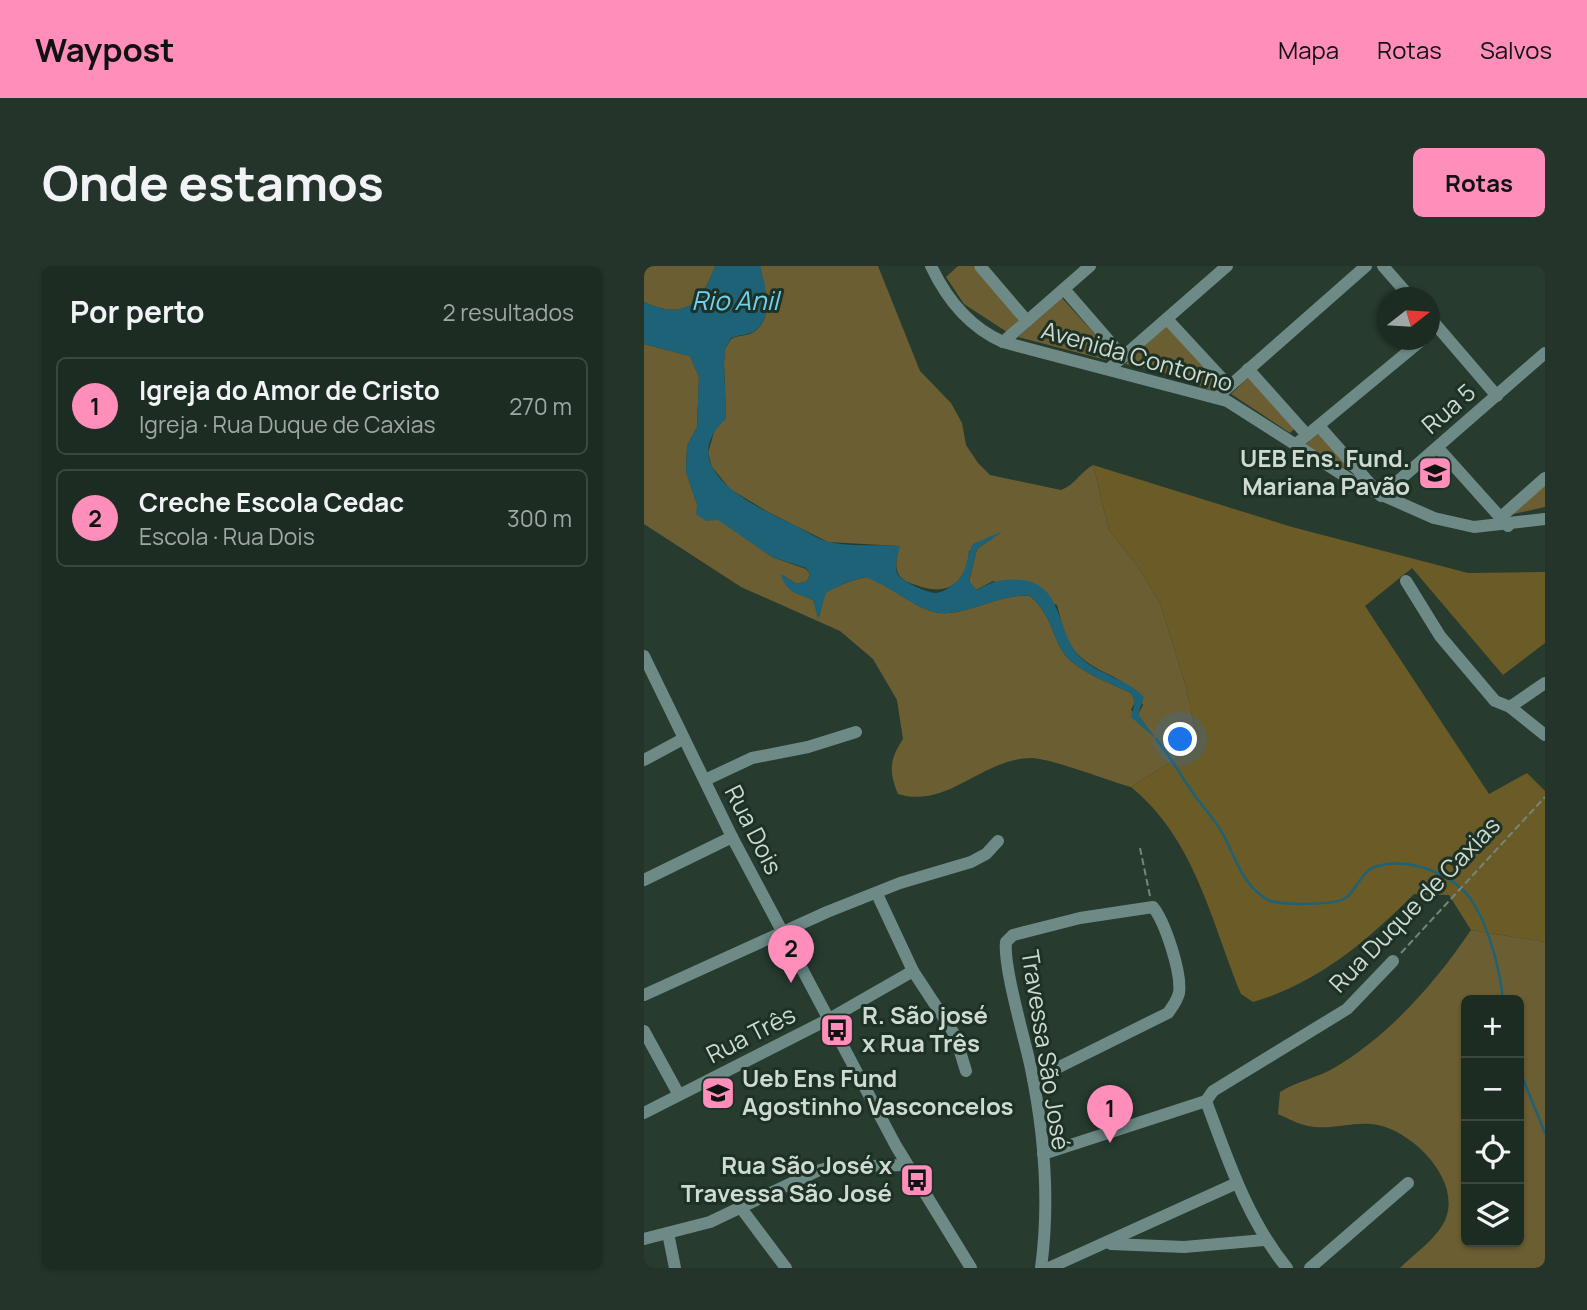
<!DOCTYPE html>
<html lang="pt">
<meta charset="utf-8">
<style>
body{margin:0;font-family:Manrope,sans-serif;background:#25342b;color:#f1f3f6}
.controls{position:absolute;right:21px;bottom:21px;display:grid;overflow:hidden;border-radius:10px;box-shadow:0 2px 5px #0004}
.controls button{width:63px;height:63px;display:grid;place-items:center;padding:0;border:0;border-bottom:2px solid #3b4841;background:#1d2c23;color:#f1f3f6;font:35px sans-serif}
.compass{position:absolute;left:733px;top:21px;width:63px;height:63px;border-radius:50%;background:#1d2c23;box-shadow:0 2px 5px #0004;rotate:73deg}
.you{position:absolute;left:537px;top:474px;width:24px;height:24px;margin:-18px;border:5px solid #fff;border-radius:50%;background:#1a73e8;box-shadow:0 0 0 10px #1a73e833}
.badge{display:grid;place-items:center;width:46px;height:46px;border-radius:50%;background:#ff8eba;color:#111;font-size:23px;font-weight:700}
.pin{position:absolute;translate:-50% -58px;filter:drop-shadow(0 2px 4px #0008)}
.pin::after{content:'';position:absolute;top:37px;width:24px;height:21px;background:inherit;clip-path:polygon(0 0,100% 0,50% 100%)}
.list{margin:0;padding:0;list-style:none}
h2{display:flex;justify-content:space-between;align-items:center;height:91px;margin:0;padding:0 28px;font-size:30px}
h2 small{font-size:23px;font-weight:400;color:#a0a7a6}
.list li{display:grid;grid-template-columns:46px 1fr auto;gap:21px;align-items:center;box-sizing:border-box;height:98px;margin:0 14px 14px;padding:0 14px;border:2px solid #3b4841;border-radius:10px}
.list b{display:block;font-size:26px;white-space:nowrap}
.list p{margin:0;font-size:23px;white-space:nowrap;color:#a0a7a6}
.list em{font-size:23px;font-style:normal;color:#a0a7a6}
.icon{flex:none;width:38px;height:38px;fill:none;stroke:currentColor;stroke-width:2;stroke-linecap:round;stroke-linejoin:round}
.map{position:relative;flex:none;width:901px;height:1002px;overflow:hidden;border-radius:10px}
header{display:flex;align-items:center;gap:42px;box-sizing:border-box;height:98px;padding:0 35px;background:#ff8eba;color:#111}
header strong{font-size:33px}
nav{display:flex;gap:38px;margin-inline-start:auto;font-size:24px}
.intro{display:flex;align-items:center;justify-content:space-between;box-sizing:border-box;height:168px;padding:0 42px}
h1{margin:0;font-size:49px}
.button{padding:18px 32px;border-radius:10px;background:#ff8eba;color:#111;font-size:24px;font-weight:700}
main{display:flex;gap:42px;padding:0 42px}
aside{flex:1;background:#1d2c23;border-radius:10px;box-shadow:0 2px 5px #0004}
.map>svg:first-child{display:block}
.green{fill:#6c5e33;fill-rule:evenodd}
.forest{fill:#6b5c27}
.water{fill:#1d6276}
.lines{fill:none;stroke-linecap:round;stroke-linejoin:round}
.stream{stroke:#1d6276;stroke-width:2.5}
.path{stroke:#76867c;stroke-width:2;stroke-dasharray:7 3.5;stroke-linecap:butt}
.minor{stroke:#6d8a87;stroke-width:12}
.labels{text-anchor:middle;stroke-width:6;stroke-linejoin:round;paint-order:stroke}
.street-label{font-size:24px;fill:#cedad2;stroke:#1d3125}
.poi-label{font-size:24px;font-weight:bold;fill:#cedad2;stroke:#1d3125;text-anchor:end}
.water-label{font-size:26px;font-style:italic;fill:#6ed2f3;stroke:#1d3125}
</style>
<header>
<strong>Waypost</strong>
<nav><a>Mapa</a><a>Rotas</a><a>Salvos</a></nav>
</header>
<div class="intro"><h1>Onde estamos</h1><a class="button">Rotas</a></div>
<main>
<aside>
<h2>Por perto<small>2 resultados</small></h2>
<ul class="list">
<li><span class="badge">1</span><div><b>Igreja do Amor de Cristo</b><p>Igreja · Rua Duque de Caxias</p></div><em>270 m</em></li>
<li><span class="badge">2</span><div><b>Creche Escola Cedac</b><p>Escola · Rua Dois</p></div><em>300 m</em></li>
</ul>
</aside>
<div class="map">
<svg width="901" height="1002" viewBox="0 0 901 1002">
<rect width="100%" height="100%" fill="#273b2f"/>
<g class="green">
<path d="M0,0H71C57,38 41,55 0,36Z"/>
<path d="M116,0H234L276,105L307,137L318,157L322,179L334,197L346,209L417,224C431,219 436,206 449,199L465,264L493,299L516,337L543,424L552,469L531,493L487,521C465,515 406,492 387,492C337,493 304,543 254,528C245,506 245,494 259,473L253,434L229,393L196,365L97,321L0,258V78L46,90L55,111L53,161L43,180L42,206L53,238L128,291L162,303L166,308L163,315L153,318L138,309C145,330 154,326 169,334L175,351L181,327C193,320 208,314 222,311C245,319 268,340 290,346C319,353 354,327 386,330C411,351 408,379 427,395C443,409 468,418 487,427L491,436L487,444L498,455L494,448L499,439C485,410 462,412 439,393C423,381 418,358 413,339L349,315L332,324L325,316L333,283L356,267L325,285C323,318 302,331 272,319C265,317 257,314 254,307C250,298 254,289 255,280L184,276L124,246L86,223L68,201L64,187L71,163L82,152L80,97L81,83L87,73C94,69 102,70 108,67C132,54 120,19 116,0Z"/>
<polygon points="314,0 329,0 375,54 363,66 320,38 302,11"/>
<polygon points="418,32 468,87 462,94 374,71"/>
<polygon points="522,60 577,120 571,126 529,109 481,98"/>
<polygon points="605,111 651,162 646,167 587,128"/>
<polygon points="675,166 714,210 661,179"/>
<polygon points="901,219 901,241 865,249"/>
<path d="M827,664L901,676V1002H756C770,988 788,976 798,960C823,920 772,867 734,859C711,854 687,865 664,860C654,858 643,852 634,848L636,826C653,815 673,812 690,802C746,769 791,717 827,664ZM822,734H875V976H822Z"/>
</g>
<path class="forest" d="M449,199L648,261L824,307L901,306V377L859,409L768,302L721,340L845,528L883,507L901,525V676L827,664L805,629L770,628C723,675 674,717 609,736L597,728C567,655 551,573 487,521L531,493L552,469L543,424L516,337L493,299L465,264Z"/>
<path class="water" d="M71,0H116C121,19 131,53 109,66C103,69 95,69 87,72L81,83L80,97L82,153C29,201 108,239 146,257C158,262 172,273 185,276C207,281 233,278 256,280C254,289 250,298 253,307C257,316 282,326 291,327C298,327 306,321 311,317C327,302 320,294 329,278L359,265L333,283L325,315L333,324C348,315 360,312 378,314C420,319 412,367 436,391C454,409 482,412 500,431L494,448L512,473L487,451L491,436L487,427C468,418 443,409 427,395C408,379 411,351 386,330C354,327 319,353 290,346C267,340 245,319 221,311C208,314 193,320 182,327L174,353L169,334C152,325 146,331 136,308L153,318L163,315L166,308L162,302L128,291L74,254L62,255L52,248L53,238L42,206L43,180L53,161L55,111L46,90L0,78V36C41,55 57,38 71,0Z"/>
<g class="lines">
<g class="stream">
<path d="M512,473C527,491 537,510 551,530C560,542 571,554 579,568C592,592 597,617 622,633C632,640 688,639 700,633C712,626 716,608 728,602C760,588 813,608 830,638C846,665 856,704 859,734"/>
<polyline points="875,803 901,867"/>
</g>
<g class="path">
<polyline points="496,582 506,630"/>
<polyline points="757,687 901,531"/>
</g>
<g class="minor">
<path d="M287,0C303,34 325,61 359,76L583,135L713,218L790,252L830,261L901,253"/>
<polyline points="336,0 383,55"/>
<polyline points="739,0 767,32"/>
<polyline points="420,23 479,91"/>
<polyline points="786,52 853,130"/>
<polyline points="523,53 585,120"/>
<polyline points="359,76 446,0"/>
<polyline points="465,103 583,0"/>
<polyline points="604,103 663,169"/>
<polyline points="572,132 722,0"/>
<polyline points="675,160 737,230 901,87"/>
<polyline points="651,179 778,74"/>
<polyline points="794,182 864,260"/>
<polyline points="857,251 901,212"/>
<polyline points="762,315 796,370 851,435 866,441 901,469"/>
<polyline points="0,390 88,571 252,880 327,1002"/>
<polyline points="866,441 901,417"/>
<polyline points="0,494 39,473"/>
<polyline points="61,514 108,492 164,481 212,466"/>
<polyline points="0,614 88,571"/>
<polyline points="233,628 269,705 311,769 322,805"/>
<polyline points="0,729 183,646 256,617 327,596 342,588 354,575"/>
<polyline points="0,765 35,829"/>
<path d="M389,814L524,747C529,740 533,735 535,727C538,707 521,656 509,641L436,652L369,669L362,676C359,699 380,771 386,798C400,864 406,935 397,1002"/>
<path d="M562,835C584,894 603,953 643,1002"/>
<polyline points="0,847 187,752 269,705"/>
<polyline points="399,888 562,835 569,825 703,743 749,695"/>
<polyline points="97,942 142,1002"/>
<polyline points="24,967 31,1002"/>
<polyline points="0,973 66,956 173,905 187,901 263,899"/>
<polyline points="467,978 540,981 620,974"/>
<polyline points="405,1002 593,917"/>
<polyline points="666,1002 764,917"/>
</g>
</g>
<defs>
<g id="school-square" transform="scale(1.75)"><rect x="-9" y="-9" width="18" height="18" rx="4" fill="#ff8eba" stroke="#1d3125"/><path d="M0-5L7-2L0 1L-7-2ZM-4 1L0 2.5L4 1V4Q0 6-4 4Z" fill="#111"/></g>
<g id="bus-square" transform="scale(1.75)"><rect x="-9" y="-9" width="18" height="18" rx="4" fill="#ff8eba" stroke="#1d3125"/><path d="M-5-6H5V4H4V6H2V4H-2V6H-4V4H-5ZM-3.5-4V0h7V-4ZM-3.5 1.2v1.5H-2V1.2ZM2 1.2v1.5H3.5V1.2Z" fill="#111"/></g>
</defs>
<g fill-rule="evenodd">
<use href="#school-square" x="791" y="207"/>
<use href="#bus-square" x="193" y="764"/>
<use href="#school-square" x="74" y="827"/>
<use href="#bus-square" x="273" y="914"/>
</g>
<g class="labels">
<g class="street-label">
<text transform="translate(493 91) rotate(16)" y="8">Avenida Contorno</text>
<text transform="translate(805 143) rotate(-41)" y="8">Rua 5</text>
<text transform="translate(109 564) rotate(63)" y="8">Rua Dois</text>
<text transform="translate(771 639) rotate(-46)" y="8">Rua Duque de Caxias</text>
<text transform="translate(107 769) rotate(-27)" y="8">Rua Três</text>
<text transform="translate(401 784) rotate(81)" y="8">Travessa São José</text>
</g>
<g class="poi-label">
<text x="766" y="201">UEB Ens. Fund.<tspan x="766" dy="28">Mariana Pavão</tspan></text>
<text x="218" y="758" text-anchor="start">R. São josé<tspan x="218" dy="28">x Rua Três</tspan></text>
<text x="98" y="821" text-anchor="start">Ueb Ens Fund<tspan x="98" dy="28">Agostinho Vasconcelos</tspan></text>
<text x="248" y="908">Rua São José x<tspan x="248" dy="28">Travessa São José</tspan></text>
</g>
<g class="water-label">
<text x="91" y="44">Rio Anil</text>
</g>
</g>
</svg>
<div class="controls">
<button>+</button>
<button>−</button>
<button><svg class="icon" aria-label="locate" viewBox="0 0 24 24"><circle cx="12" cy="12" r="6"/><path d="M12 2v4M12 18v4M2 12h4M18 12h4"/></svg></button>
<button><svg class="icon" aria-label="layers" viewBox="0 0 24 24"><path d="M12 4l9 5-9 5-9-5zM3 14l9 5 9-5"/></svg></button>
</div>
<svg class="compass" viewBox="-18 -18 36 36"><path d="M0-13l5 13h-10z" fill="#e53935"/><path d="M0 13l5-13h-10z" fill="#a0a7a6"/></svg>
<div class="you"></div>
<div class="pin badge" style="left:466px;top:877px">1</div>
<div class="pin badge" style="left:147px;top:717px">2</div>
</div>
</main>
